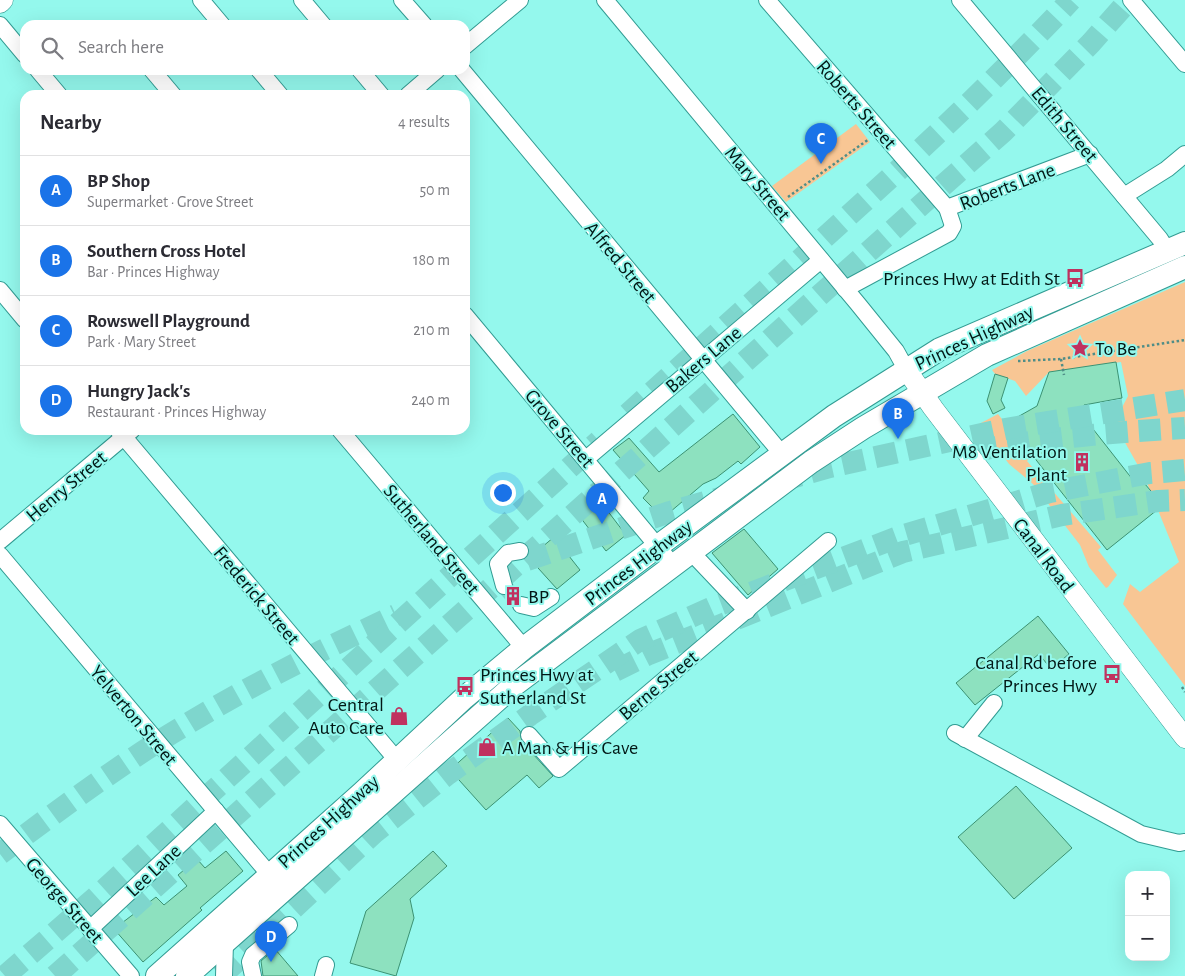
<!DOCTYPE html>
<meta charset="utf-8">
<style>
body{margin:0;font-family:"Alegreya Sans",sans-serif;background:#f7f7f7;color:#2b2b33}
.controls{position:absolute;right:15px;bottom:15px;display:grid;overflow:hidden;border-radius:10px;box-shadow:0 5px 20px #0002}
.controls button{width:45px;height:45px;display:grid;place-items:center;padding:0;border:0;border-bottom:1px solid #e1e1e2;background:#fff;color:#2b2b33;font:25px sans-serif}
.you{position:absolute;left:502px;top:492px;width:18px;height:18px;margin:-12px;border:4px solid #fff;border-radius:50%;background:#1a73e8;box-shadow:0 0 0 8px #1a73e833}
.badge{display:grid;place-items:center;width:32px;height:32px;border-radius:50%;background:#1a73e8;color:#fff;font-size:16px;font-weight:700}
.pin{position:absolute;translate:-50% -41px;filter:drop-shadow(0 1px 2px #0008)}
.pin::after{content:'';position:absolute;top:26px;width:18px;height:15px;background:inherit;clip-path:polygon(0 0,100% 0,50% 100%)}
.list{margin:0;padding:0;list-style:none}
h2{display:flex;justify-content:space-between;align-items:center;height:65px;margin:0;padding:0 20px;font-size:21px}
h2 small{font-size:16px;font-weight:400;color:#7c7c81}
.list li{display:grid;grid-template-columns:32px 1fr auto;gap:15px;align-items:center;box-sizing:border-box;height:70px;padding:0 20px;border-top:1px solid #e1e1e2}
.list b{display:block;font-size:19px;white-space:nowrap}
.list p{margin:0;font-size:16px;white-space:nowrap;color:#7c7c81}
.list em{font-size:16px;font-style:normal;color:#7c7c81}
.icon{flex:none;width:28px;height:28px;fill:none;stroke:currentColor;stroke-width:2;stroke-linecap:round;stroke-linejoin:round}
.map{position:relative;flex:none;width:1185px;height:976px;overflow:hidden}
.search{position:absolute;background:#fff;box-shadow:0 5px 20px #0002;left:20px;top:20px;width:450px;height:55px;display:flex;align-items:center;gap:12px;box-sizing:border-box;padding:0 18px;border-radius:15px;color:#7c7c81;font-size:19px}
.panel{position:absolute;background:#fff;box-shadow:0 5px 20px #0002;left:20px;top:90px;width:450px;height:345px;border-radius:15px}
.map>svg:first-child{display:block}
.green{fill:#f8c694}
.building{fill:#8de1bf;stroke:#3c9273}
.lines{fill:none;stroke-linecap:round;stroke-linejoin:round}
.minor-tunnel{stroke:#7ed6cd;stroke-width:16;stroke-dasharray:16 8;stroke-linecap:butt}
.highway-tunnel{stroke:#7ed6cd;stroke-width:22;stroke-dasharray:22 11;stroke-linecap:butt}
.minor-casing{stroke:#329c93;stroke-width:18}
.major-casing{stroke:#329c93;stroke-width:21}
.highway-casing{stroke:#329c93;stroke-width:24}
.path{stroke:#4f8d87;stroke-width:2.5;stroke-dasharray:2.5 2.5;stroke-linecap:butt}
.minor{stroke:#fff;stroke-width:16}
.major{stroke:#fff;stroke-width:20}
.highway{stroke:#fff;stroke-width:22}
.labels{text-anchor:middle;stroke-width:4;stroke-linejoin:round;paint-order:stroke}
.street-label{font-size:20px;fill:#021715;stroke:#94f8ed}
.poi-label{font-size:20px;fill:#021715;stroke:#94f8ed;text-anchor:end}
</style>
<div class="map">
<svg width="1185" height="976" viewBox="0 0 1185 976">
<rect width="100%" height="100%" fill="#94f8ed"/>
<g class="green">
<polygon points="856,124 870,142 786,202 772,186"/>
<polygon points="1185,282 1185,686 1123,604 1130,584 1140,592 1179,562 1145,478 1114,423 1128,396 1121,362 1049,372 1026,396 1015,381 995,374 992,370 1027,351"/>
<polygon points="998,414 1031,457 1027,461 1101,547 1098,550 1117,575 1108,587 1106,588 1089,567 1080,545 1033,484 1009,464 979,424"/>
</g>
<g class="building">
<polygon points="1116,362 1122,398 1084,405 1086,420 1133,480 1138,476 1157,498 1151,503 1157,510 1107,550 1007,423 1037,406 1049,372"/>
<polygon points="995,374 1008,378 1001,400 1005,408 993,414 987,401"/>
<polygon points="733,414 760,447 741,464 738,461 716,478 703,484 663,518 643,498 649,491 613,450 629,438 659,472"/>
<polygon points="597,497 626,535 606,551 577,513"/>
<polygon points="744,529 778,569 748,595 712,553"/>
<polygon points="554,537 580,570 557,589 529,558"/>
<polygon points="1038,616 1069,654 1051,669 1039,654 975,705 956,683"/>
<polygon points="508,718 520,731 522,742 553,776 539,788 527,775 486,810 450,770"/>
<polygon points="1016,786 1072,848 1014,899 958,837"/>
<polygon points="226,851 243,871 200,908 202,910 143,962 114,929 156,897 164,905 187,886 178,875 197,859 205,868"/>
<polygon points="433,851 447,866 410,899 414,918 396,976 350,963 366,911"/>
<polygon points="275,949 298,976 263,976 261,961"/>
</g>
<g class="lines">
<polyline class="minor-tunnel" points="504,586 521,605"/>
<g class="highway-tunnel">
<path d="M628,414C777,278 933,147 1071,0"/>
<path d="M975,451C1044,438 1115,432 1185,428"/>
<polyline points="527,560 670,512 830,467 1005,429 1185,400"/>
<polyline points="615,671 649,654 903,552 1062,515 1158,501 1185,500"/>
<path d="M0,854C60,809 120,764 184,726C252,684 324,649 396,615"/>
<polyline points="5,976 96,897 599,441"/>
<polyline points="55,976 1003,132 1091,43 1129,0"/>
<polyline points="221,976 374,833 448,774 530,715 640,640 711,608 901,536 1050,492 1150,473 1185,470"/>
</g>
<g class="minor-casing">
<g id="minor">
<polyline points="201,0 222,25"/>
<polyline points="302,0 323,25"/>
<polyline points="402,0 424,25"/>
<polyline points="605,0 858,304 896,351 906,369"/>
<polyline points="767,0 947,208 953,226 949,233 845,289"/>
<polyline points="960,0 1160,239 1167,250"/>
<polyline points="1131,0 1185,64"/>
<polyline points="0,25 25,55"/>
<polyline points="465,46 520,0"/>
<polyline points="38,70 59,95"/>
<polyline points="152,70 173,95"/>
<polyline points="259,70 280,95"/>
<polyline points="360,70 381,95"/>
<polyline points="462,70 782,454"/>
<polyline points="408,95 437,70"/>
<polyline points="1124,196 1167,169 1185,154"/>
<polyline points="947,208 1090,154"/>
<polyline points="0,290 25,320"/>
<polyline points="465,315 673,565"/>
<polyline points="118,430 396,759"/>
<polyline points="340,430 524,648"/>
<polyline points="586,459 821,260"/>
<polyline points="0,541 132,430"/>
<polyline points="691,552 747,611"/>
<polyline points="0,555 269,874"/>
<polyline points="504,586 498,564 508,553 520,551"/>
<polyline points="521,605 534,608 551,597"/>
<polyline points="955,733 1141,834 1179,843 1185,842"/>
<polyline points="529,735 559,769 828,541"/>
<polyline points="965,739 994,703"/>
<polyline points="0,824 131,976"/>
<polyline points="90,929 216,811"/>
<polyline points="224,976 225,943"/>
<polyline points="253,976 250,962 253,955 289,925"/>
<polyline points="323,976 326,965"/>
</g>
</g>
<g class="major-casing">
<g id="major">
<polyline points="0,3 3,0"/>
<polyline points="906,369 933,408 1185,738"/>
</g>
</g>
<g class="highway-casing">
<g id="highway">
<polyline points="157,976 362,793 464,698 524,648 658,546 834,416 940,349 1185,243"/>
<polyline points="187,976 513,686 811,462 863,428 987,355 1185,267"/>
</g>
</g>
<g class="path">
<polyline points="788,197 869,139"/>
<polyline points="1061,359 1064,375"/>
<polyline points="1018,361 1061,359 1185,340"/>
<polyline points="1182,687 1185,692"/>
</g>
<use href="#minor" class="minor"/>
<use href="#major" class="major"/>
<use href="#highway" class="highway"/>
</g>
<defs>
<g id="bus-bare" transform="scale(1.5)"><path d="M-5-6H5V4H4V6H2V4H-2V6H-4V4H-5ZM-3.5-4V0h7V-4ZM-3.5 1.2v1.5H-2V1.2ZM2 1.2v1.5H3.5V1.2Z" fill="#c0315f" stroke="#94f8ed" stroke-width="2.5" paint-order="stroke"/></g>
<g id="sight-bare" transform="scale(1.5)"><path d="M0-6L1.8-2.2L6-1.7L2.9 1.2L3.7 5.4L0 3.3L-3.7 5.4L-2.9 1.2L-6-1.7L-1.8-2.2Z" fill="#c0315f" stroke="#94f8ed" stroke-width="2.5" paint-order="stroke"/></g>
<g id="building-bare" transform="scale(1.5)"><path d="M-4-6H4V6H1V3H-1V6H-4ZM-2.5-4.3h1.7v1.8h-1.7ZM.8-4.3h1.7v1.8H.8ZM-2.5-1h1.7V.8h-1.7ZM.8-1h1.7V.8H.8Z" fill="#c0315f" stroke="#94f8ed" stroke-width="2.5" paint-order="stroke"/></g>
<g id="shop-bare" transform="scale(1.5)"><path d="M-5-2.5h2.3a2.7 3.5 0 0 1 5.4 0H5L5.5 6h-11ZM-1.5-2.5h3a1.5 2.3 0 0 0-3 0Z" fill="#c0315f" stroke="#94f8ed" stroke-width="2.5" paint-order="stroke"/></g>
</defs>
<g fill-rule="evenodd">
<use href="#bus-bare" x="1075" y="278"/>
<use href="#sight-bare" x="1080" y="348"/>
<use href="#building-bare" x="1082" y="462"/>
<use href="#building-bare" x="513" y="596"/>
<use href="#bus-bare" x="1112" y="674"/>
<use href="#bus-bare" x="465" y="686"/>
<use href="#shop-bare" x="399" y="716"/>
<use href="#shop-bare" x="487" y="747"/>
</g>
<g class="labels">
<g class="street-label">
<text transform="translate(857 104) rotate(49)" y="7">Roberts Street</text>
<text transform="translate(1065 124) rotate(50)" y="7">Edith Street</text>
<text transform="translate(758 183) rotate(50)" y="7">Mary Street</text>
<text transform="translate(1007 186) rotate(-21)" y="7">Roberts Lane</text>
<text transform="translate(621 262) rotate(50)" y="7">Alfred Street</text>
<text transform="translate(974 337) rotate(-25)" y="7">Princes Highway</text>
<text transform="translate(703 359) rotate(-40)" y="7">Bakers Lane</text>
<text transform="translate(560 428) rotate(50)" y="7">Grove Street</text>
<text transform="translate(66 486) rotate(-40)" y="7">Henry Street</text>
<text transform="translate(432 539) rotate(50)" y="7">Sutherland Street</text>
<text transform="translate(1044 555) rotate(53)" y="7">Canal Road</text>
<text transform="translate(638 562) rotate(-37)" y="7">Princes Highway</text>
<text transform="translate(257 595) rotate(50)" y="7">Frederick Street</text>
<text transform="translate(658 685) rotate(-40)" y="7">Berne Street</text>
<text transform="translate(134 715) rotate(50)" y="7">Yelverton Street</text>
<text transform="translate(328 821) rotate(-42)" y="7">Princes Highway</text>
<text transform="translate(153 870) rotate(-43)" y="7">Lee Lane</text>
<text transform="translate(65 900) rotate(49)" y="7">George Street</text>
</g>
<g class="poi-label">
<text x="1060" y="285">Princes Hwy at Edith St</text>
<text x="1095" y="355" text-anchor="start">To Be</text>
<text x="1067" y="458">M8 Ventilation<tspan x="1067" dy="23">Plant</tspan></text>
<text x="528" y="603" text-anchor="start">BP</text>
<text x="1097" y="669">Canal Rd before<tspan x="1097" dy="23">Princes Hwy</tspan></text>
<text x="480" y="681" text-anchor="start">Princes Hwy at<tspan x="480" dy="23">Sutherland St</tspan></text>
<text x="384" y="711">Central<tspan x="384" dy="23">Auto Care</tspan></text>
<text x="502" y="754" text-anchor="start">A Man &amp; His Cave</text>
</g>
</g>
</svg>
<div class="controls">
<button>+</button>
<button>−</button>
</div>
<div class="you"></div>
<div class="pin badge" style="left:602px;top:524px">A</div>
<div class="pin badge" style="left:898px;top:439px">B</div>
<div class="pin badge" style="left:821px;top:164px">C</div>
<div class="pin badge" style="left:271px;top:962px">D</div>
<div class="search"><svg class="icon" aria-label="search" viewBox="0 0 24 24"><circle cx="10" cy="10" r="6"/><path d="M15 15l6 6"/></svg>Search here</div>
<section class="panel">
<h2>Nearby<small>4 results</small></h2>
<ul class="list">
<li><span class="badge">A</span><div><b>BP Shop</b><p>Supermarket · Grove Street</p></div><em>50 m</em></li>
<li><span class="badge">B</span><div><b>Southern Cross Hotel</b><p>Bar · Princes Highway</p></div><em>180 m</em></li>
<li><span class="badge">C</span><div><b>Rowswell Playground</b><p>Park · Mary Street</p></div><em>210 m</em></li>
<li><span class="badge">D</span><div><b>Hungry Jack's</b><p>Restaurant · Princes Highway</p></div><em>240 m</em></li>
</ul>
</section>
</div>
